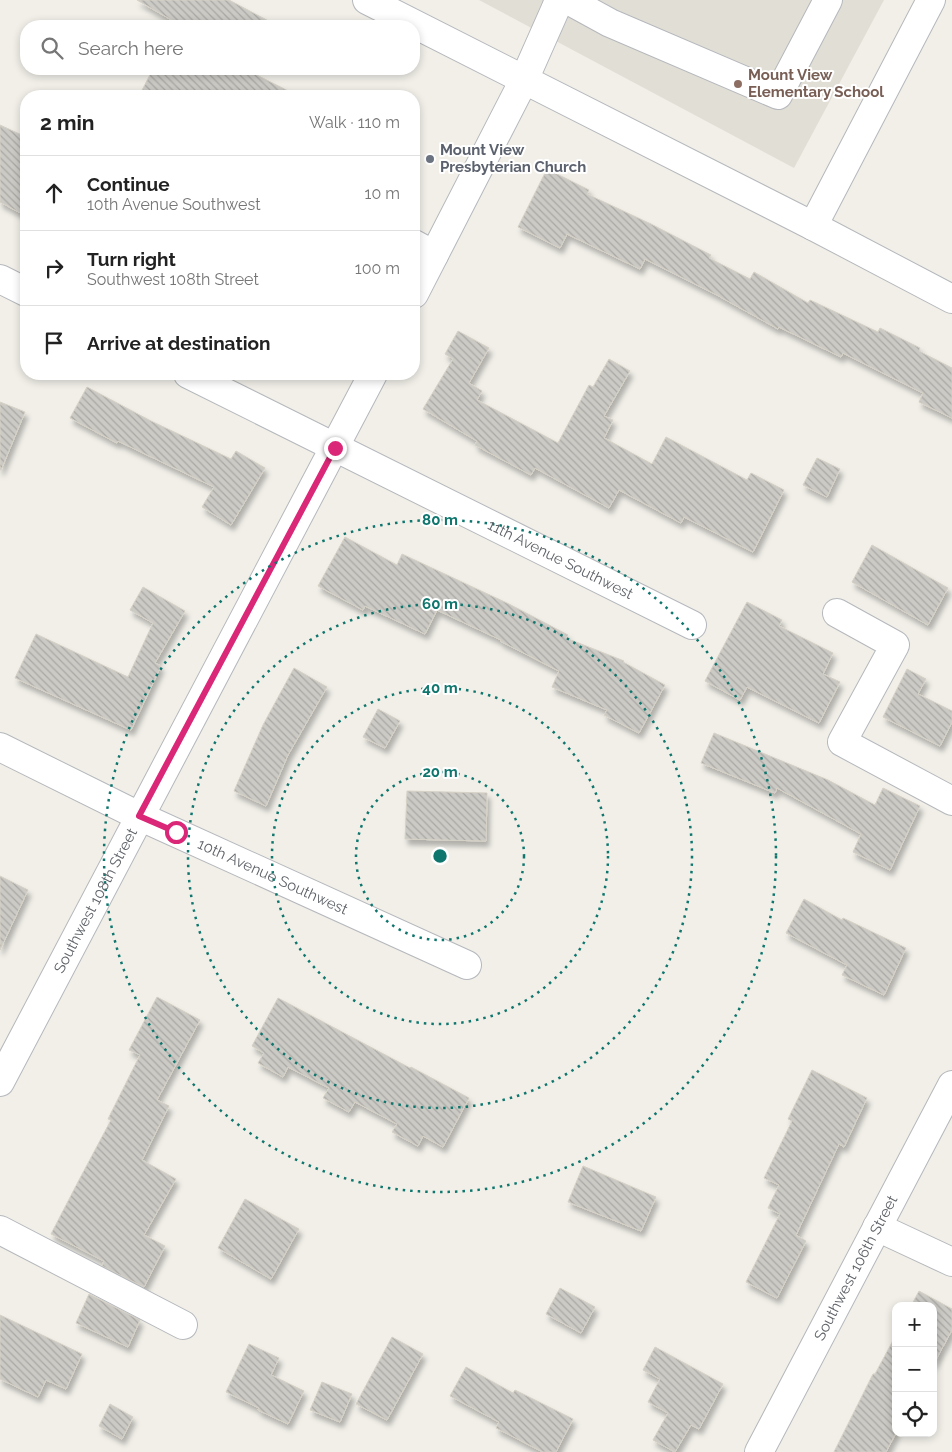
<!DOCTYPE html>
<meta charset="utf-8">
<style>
body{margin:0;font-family:Raleway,sans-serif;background:#f2f2f2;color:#222}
.controls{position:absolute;right:15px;bottom:15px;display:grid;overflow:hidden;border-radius:10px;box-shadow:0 2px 8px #0003}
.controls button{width:45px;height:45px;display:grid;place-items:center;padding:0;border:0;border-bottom:1px solid #e0e0e0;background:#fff;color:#222;font:25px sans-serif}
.stop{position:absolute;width:15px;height:15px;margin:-11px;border:4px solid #db2777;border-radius:50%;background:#fff}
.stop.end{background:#db2777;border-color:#fff;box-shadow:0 1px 5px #0008}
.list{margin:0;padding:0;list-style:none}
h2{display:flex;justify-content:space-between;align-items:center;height:65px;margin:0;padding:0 20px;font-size:21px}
h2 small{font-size:16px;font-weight:400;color:#767676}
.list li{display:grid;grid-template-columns:32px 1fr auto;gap:15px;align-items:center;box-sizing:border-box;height:75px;padding:0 20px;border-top:1px solid #e0e0e0}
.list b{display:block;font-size:19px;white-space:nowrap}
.list p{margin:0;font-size:16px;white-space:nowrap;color:#767676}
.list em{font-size:16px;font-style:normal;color:#767676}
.icon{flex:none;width:28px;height:28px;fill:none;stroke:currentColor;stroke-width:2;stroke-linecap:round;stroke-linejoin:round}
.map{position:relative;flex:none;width:952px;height:1452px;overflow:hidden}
.search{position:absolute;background:#fff;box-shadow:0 2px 8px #0003;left:20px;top:20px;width:400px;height:55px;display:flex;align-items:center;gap:12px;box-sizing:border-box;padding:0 18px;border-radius:20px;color:#767676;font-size:19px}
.panel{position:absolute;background:#fff;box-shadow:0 2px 8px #0003;left:20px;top:90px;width:400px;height:290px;border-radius:20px}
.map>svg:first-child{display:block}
.education{fill:#e1ded6}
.building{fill:url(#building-back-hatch);stroke:#d6d1c6;filter:url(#shadow)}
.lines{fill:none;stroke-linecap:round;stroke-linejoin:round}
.minor-casing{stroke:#b5b8bc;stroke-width:30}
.minor{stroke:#fff;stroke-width:28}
.route{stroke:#db2777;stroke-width:6}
.ring{fill:none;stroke:#0f766e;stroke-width:2.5;stroke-dasharray:2.5 5}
.education-dot{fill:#8d6e63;stroke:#fff;stroke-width:2}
.worship-dot{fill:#6b7280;stroke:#fff;stroke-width:2}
.labels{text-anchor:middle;stroke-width:4;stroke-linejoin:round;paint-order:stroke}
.education-label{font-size:15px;font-weight:bold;fill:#785e54;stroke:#fff;text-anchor:start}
.worship-label{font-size:15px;font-weight:bold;fill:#5b616d;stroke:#fff;text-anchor:start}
.street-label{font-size:15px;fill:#5f6368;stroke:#fff}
.centre{fill:#0f766e;stroke:#fff;stroke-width:2.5}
.ring-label{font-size:15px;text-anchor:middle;font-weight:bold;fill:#0f766e;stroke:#fff;stroke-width:4;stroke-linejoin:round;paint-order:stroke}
</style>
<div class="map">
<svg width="952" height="1452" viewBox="0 0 952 1452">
<defs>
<pattern id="building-back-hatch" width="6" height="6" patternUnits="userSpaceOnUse" patternTransform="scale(1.25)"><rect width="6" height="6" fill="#cccac5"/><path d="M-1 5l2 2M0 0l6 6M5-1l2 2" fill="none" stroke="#a9a8a4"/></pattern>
<filter id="shadow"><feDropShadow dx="3" dy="5.5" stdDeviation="2.5" flood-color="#0004"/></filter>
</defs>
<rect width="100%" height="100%" fill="#f1efe8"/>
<polygon class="education" points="479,0 884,0 794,168"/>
<g class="building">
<polygon points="137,0 229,0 278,26 182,26"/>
<polygon points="153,69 245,69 298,96 139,96"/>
<polygon points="0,125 26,137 26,216 0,202"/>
<polygon points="547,169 589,190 587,194 651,224 711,255 709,258 750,279 754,272 808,303 810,300 878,332 880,328 920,348 919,351 952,368 952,418 919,402 923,393 843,353 841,357 779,327 778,329 715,294 645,259 640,269 567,234 560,248 518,227"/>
<polygon points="458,331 489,348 469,383 482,391 477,400 558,443 589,385 593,387 609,359 630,371 604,416 613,420 604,438 652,464 666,437 747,480 751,473 784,490 753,552 684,517 681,523 619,490 609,508 535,468 531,475 475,445 477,441 423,409 453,359 445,354"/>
<polygon points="87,387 151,421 231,459 236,451 265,468 231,525 202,507 214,487 118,441 117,443 70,418"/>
<polygon points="0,402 25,412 1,470 0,470"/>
<polygon points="817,458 840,469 827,497 803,485"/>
<polygon points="345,537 397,565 402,554 509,604 568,635 566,638 624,661 623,662 665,685 639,733 604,715 607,710 552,687 559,671 500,641 501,640 437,610 425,634 365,606 363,610 318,586"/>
<polygon points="872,545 948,588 928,625 852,582"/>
<polygon points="143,587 185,611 155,663 161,666 131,730 15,678 36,634 128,677 153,623 130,610"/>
<polygon points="747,602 782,620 779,626 833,653 823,674 840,682 819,723 747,687 740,700 705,681"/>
<polygon points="294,668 327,687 288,755 266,806 234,791 263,725"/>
<polygon points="907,669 926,679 918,694 952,711 952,722 940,746 883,717"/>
<polygon points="378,709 400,721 385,748 363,737"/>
<polygon points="714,733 828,780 875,805 883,788 920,806 890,870 853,852 861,834 777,788 775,793 701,763"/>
<polygon points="407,791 487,793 486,841 405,839"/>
<polygon points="0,876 28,890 0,950"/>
<polygon points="804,899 842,920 843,918 906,948 884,995 842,975 847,965 786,933"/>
<polygon points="157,997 200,1020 157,1100 169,1106 142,1160 176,1179 144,1235 165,1246 144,1287 102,1266 104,1261 51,1234 79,1180 111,1120 108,1119 140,1055 129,1050"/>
<polygon points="278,998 410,1068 411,1067 469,1098 443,1147 423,1136 418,1146 392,1132 397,1124 355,1102 349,1112 323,1098 329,1088 288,1067 283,1077 258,1063 264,1053 252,1046"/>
<polygon points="812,1070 867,1098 844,1147 839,1144 796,1235 806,1241 777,1298 746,1282 780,1214 768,1208 779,1185 764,1178 792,1121 788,1119"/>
<polygon points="583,1166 656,1197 641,1231 568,1202"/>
<polygon points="245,1199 299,1229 271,1279 218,1248"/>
<polygon points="560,1288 595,1307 581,1333 546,1314"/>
<polygon points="919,1291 952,1309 952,1330 933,1365 933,1306 911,1306"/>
<polygon points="89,1294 140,1320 128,1347 76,1323"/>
<polygon points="0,1315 82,1354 66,1389 46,1380 38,1397 0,1379"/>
<polygon points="896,1335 896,1433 886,1452 834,1452 873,1374 875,1374"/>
<polygon points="392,1337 423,1354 387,1420 356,1404"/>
<polygon points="249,1344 279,1358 271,1375 304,1391 288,1424 258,1410 259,1408 226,1392"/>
<polygon points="655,1347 723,1384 699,1429 691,1425 675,1452 653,1440 668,1413 648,1402 660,1379 643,1370"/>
<polygon points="466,1367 513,1393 515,1390 573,1419 556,1452 543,1452 496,1428 499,1422 450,1396"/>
<polygon points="322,1382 352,1394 340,1422 310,1410"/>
<polygon points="110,1404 133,1417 122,1439 99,1426"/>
</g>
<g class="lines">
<g class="minor-casing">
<g id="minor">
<polyline points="367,0 813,226 952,299"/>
<polyline points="568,0 610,23 778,95 828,0"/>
<polyline points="813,226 931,0"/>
<polyline points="414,244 434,255"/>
<polyline points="0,279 26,292"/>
<polyline points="414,294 524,80 555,10 559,0"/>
<path id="s1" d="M188,374L692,625"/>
<polyline points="837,613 895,645 842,742 952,801"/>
<path id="s2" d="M0,747L139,816L467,965"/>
<path id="s3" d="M0,1082L373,374"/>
<polyline points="877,1227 952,1262"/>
<polyline points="0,1230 183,1325"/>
<path id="s4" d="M759,1452L952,1085"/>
</g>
</g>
<use href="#minor" class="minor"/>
</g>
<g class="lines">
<polyline class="route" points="176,832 139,816 335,448"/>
</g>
<g class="ring">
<circle cx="440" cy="856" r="84"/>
<circle cx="440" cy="856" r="168"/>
<circle cx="440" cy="856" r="252"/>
<circle cx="440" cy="856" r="336"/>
</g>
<circle class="education-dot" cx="738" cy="84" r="5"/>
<circle class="worship-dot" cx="430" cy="159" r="5"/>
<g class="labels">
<g class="education-label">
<text x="748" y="80">Mount View<tspan x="748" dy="17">Elementary School</tspan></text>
</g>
<g class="worship-label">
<text x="440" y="155">Mount View<tspan x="440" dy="17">Presbyterian Church</tspan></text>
</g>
<g class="street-label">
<text dy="5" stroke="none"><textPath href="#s1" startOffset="416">11th Avenue Southwest</textPath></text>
<text dy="5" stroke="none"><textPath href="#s2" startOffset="302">10th Avenue Southwest</textPath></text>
<text dy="5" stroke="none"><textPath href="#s3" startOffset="205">Southwest 108th Street</textPath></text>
<text dy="5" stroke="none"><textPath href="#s4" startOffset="208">Southwest 106th Street</textPath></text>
</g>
</g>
<circle cx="440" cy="856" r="8" class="centre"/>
<g class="ring-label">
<text x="440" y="525">80 m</text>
<text x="440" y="609">60 m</text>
<text x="440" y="693">40 m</text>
<text x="440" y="777">20 m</text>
</g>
</svg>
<div class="controls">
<button>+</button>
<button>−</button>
<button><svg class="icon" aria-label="locate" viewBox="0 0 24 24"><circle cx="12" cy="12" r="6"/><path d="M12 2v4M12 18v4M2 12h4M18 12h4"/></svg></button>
</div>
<div class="stop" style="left:176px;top:832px"></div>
<div class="stop end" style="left:335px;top:448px"></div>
<div class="search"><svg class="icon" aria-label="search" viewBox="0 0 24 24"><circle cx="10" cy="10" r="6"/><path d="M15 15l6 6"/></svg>Search here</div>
<section class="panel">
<h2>2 min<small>Walk · 110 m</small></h2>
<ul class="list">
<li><svg class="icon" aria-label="ahead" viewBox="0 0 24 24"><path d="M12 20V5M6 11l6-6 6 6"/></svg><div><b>Continue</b><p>10th Avenue Southwest</p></div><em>10 m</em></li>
<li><svg class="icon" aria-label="right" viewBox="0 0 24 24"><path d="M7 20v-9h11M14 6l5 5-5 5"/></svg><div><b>Turn right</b><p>Southwest 108th Street</p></div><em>100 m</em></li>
<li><svg class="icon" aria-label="arrive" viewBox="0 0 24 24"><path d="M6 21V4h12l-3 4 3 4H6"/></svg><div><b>Arrive at destination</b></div></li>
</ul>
</section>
</div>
